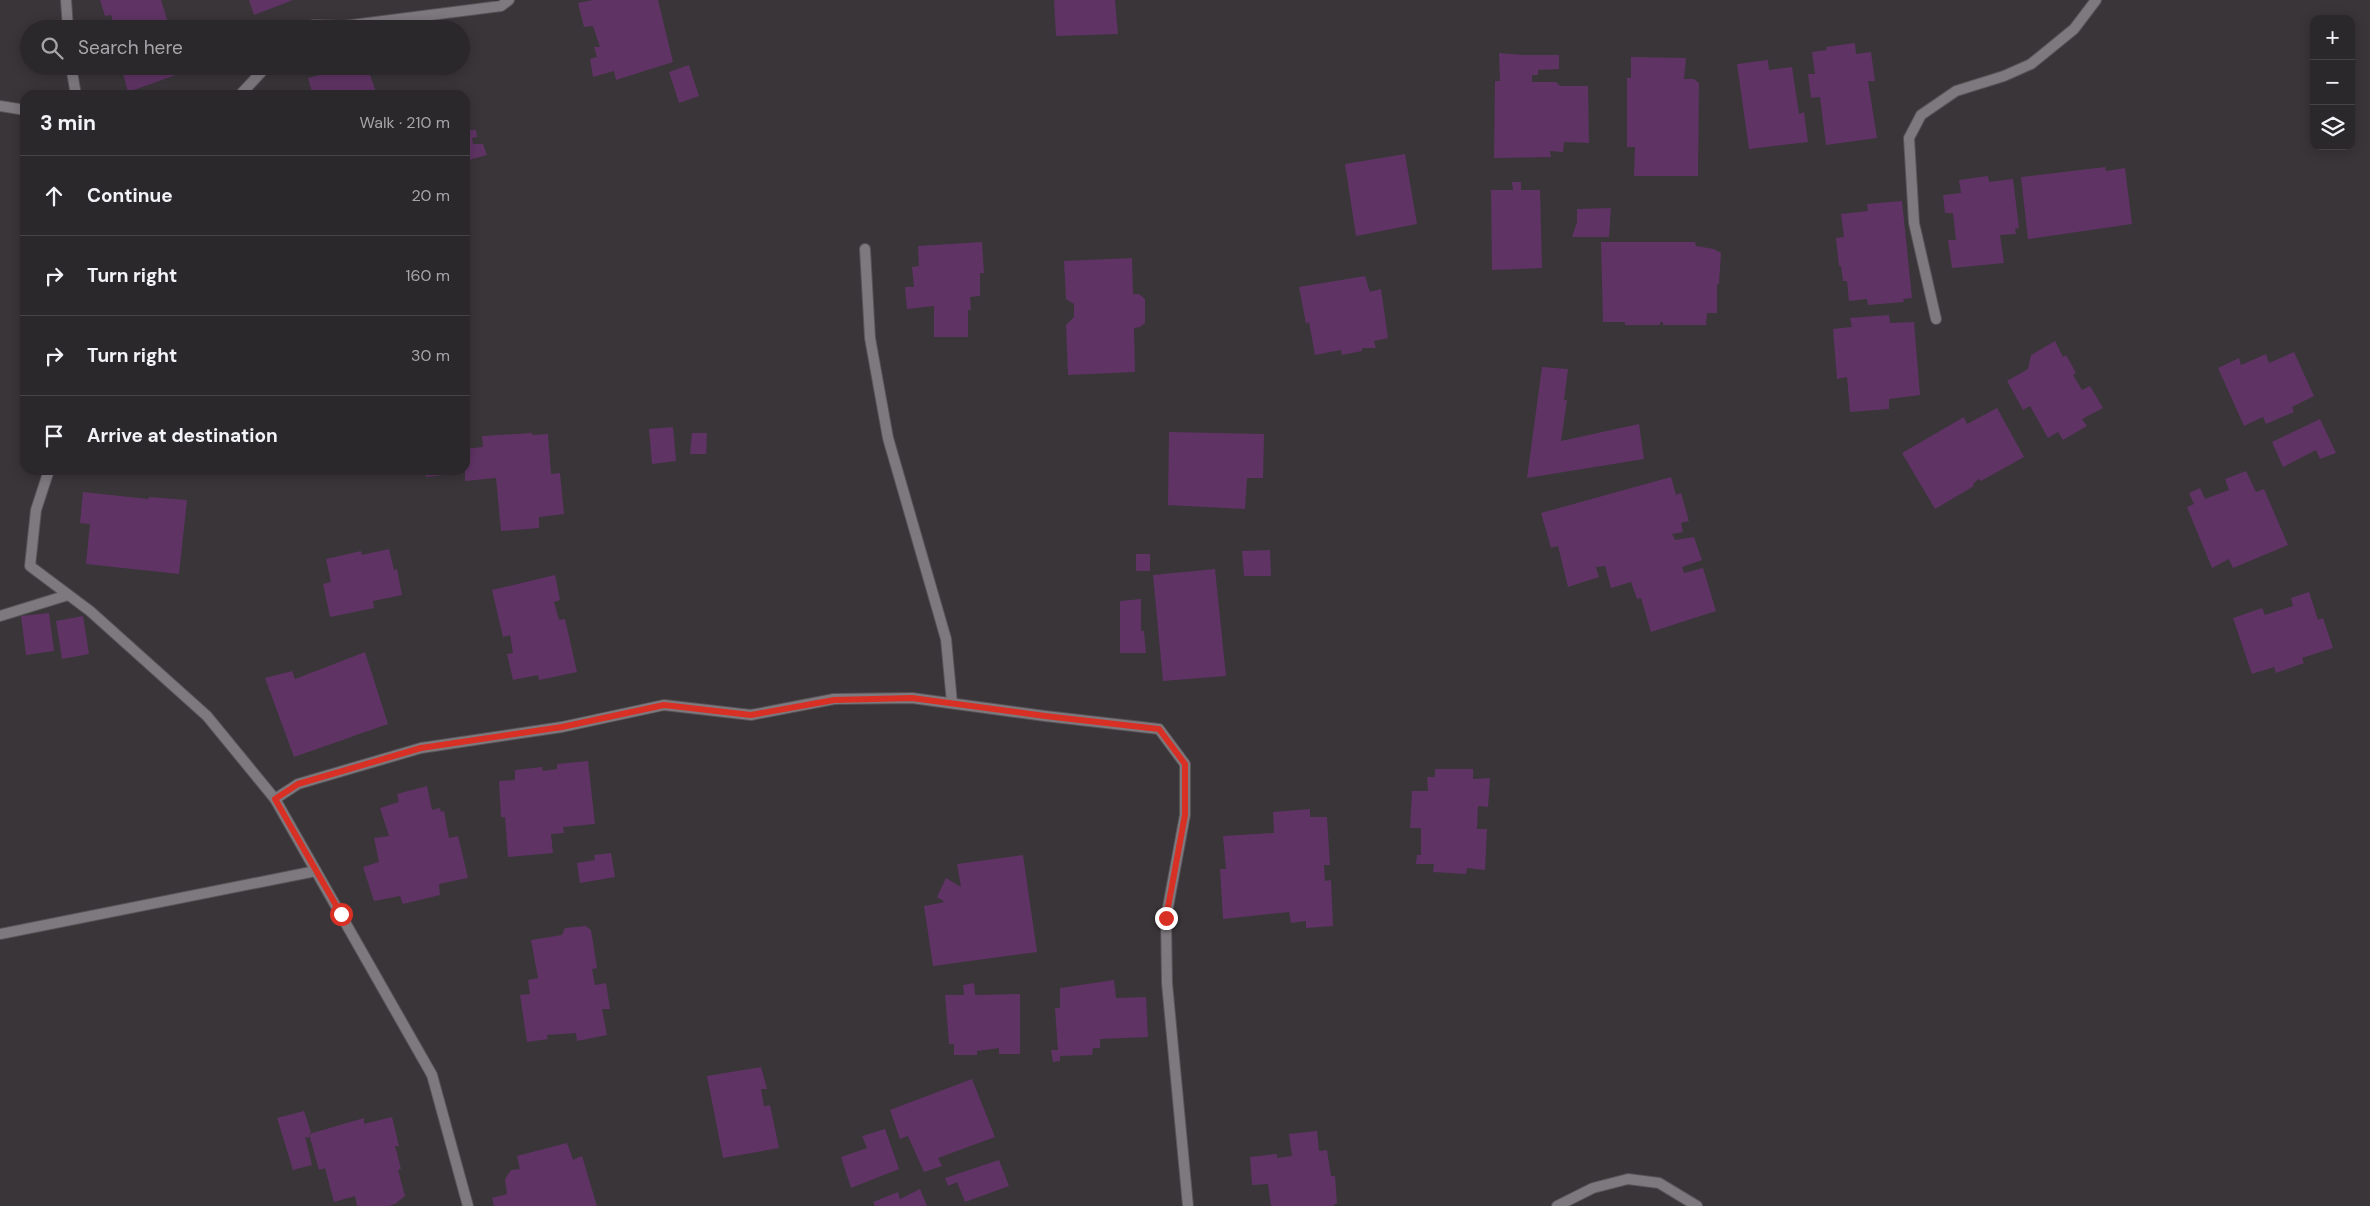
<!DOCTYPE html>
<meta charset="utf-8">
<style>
body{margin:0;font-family:"DM Sans",sans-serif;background:#333033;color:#f1f3f6}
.controls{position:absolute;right:15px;top:15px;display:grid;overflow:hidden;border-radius:10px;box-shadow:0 2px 12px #0003}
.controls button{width:45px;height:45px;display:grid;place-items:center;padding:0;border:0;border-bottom:1px solid #474447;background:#2b282b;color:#f1f3f6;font:25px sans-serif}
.stop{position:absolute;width:15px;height:15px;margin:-11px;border:4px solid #d93025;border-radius:50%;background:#fff}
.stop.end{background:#d93025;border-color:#fff;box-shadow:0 1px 5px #0008}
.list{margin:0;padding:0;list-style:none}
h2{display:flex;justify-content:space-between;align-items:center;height:65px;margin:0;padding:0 20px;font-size:21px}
h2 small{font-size:16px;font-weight:400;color:#a6a6a9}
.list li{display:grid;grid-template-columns:32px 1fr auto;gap:15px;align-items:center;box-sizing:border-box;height:80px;padding:0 20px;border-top:1px solid #474447}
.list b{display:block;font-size:19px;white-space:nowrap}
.list em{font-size:16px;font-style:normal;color:#a6a6a9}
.icon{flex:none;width:28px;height:28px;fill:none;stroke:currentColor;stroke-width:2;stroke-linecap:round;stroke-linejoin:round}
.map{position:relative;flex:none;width:2370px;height:1206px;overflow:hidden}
.search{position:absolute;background:#2b282b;box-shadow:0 2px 12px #0003;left:20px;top:20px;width:450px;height:55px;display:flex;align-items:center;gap:12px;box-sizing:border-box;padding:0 18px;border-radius:28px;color:#a6a6a9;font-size:19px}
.panel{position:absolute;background:#2b282b;box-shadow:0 2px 12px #0003;left:20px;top:90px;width:450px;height:385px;border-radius:15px}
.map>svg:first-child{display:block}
.building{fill:#5f3464}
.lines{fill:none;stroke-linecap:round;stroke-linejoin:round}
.minor-casing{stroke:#575457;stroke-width:12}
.minor{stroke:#7e797e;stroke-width:10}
.route{stroke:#d93025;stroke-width:6}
</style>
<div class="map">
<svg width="2370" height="1206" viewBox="0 0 2370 1206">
<rect width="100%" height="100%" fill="#393539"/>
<g class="building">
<polygon points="100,0 161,0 170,29 115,29 111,15 105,16"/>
<polygon points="249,0 293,0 254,15"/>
<polygon points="593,0 658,0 673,62 616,80 614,71 593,77 590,59 597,57 594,47 600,47 593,26 584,27 578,3"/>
<polygon points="1054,0 1115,0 1118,34 1056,36"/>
<polygon points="1855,43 1856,54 1871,52 1875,81 1868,81 1877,138 1826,145 1820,97 1811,98 1808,74 1815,74 1812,52 1827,50 1826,47"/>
<polygon points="1499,53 1523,55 1559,55 1559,69 1538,70 1538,75 1532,75 1532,82 1556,82 1560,86 1588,86 1589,143 1564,142 1563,152 1550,151 1551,157 1494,158 1495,81 1500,81"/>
<polygon points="1631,57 1686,58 1684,79 1694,79 1699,83 1698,176 1634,176 1635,147 1627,147 1627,78 1631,78"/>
<polygon points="1768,60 1769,70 1792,67 1799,114 1804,112 1808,142 1749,149 1737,64"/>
<polygon points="689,65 699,96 679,103 669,72"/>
<polygon points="121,66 173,66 176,75 128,92"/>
<polygon points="339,66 344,68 367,66 377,95 313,95 308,78 329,73 328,70"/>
<polygon points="465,115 470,130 476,130 477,137 472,138 473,144 483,144 487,155 465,161"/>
<polygon points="1405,154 1417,224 1356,236 1345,164"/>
<polygon points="2105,167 2106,171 2125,168 2132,224 2028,239 2021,177"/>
<polygon points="1988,176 1989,182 2013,179 2019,228 2015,229 2016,234 2000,235 2004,263 1952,268 1948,240 1956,240 1953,213 1945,213 1943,195 1961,193 1959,180"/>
<polygon points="1512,182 1521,182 1521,190 1540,190 1542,268 1492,270 1491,190 1513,190"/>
<polygon points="1902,201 1912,298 1903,299 1904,302 1868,305 1867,299 1849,301 1847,281 1843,281 1841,266 1839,266 1836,238 1844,237 1841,214 1868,211 1867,204"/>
<polygon points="1611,208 1609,237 1572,237 1577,222 1577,209"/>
<polygon points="982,242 984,273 980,273 980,296 970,297 971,310 968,310 968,337 934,337 934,306 907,309 905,287 914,287 912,267 919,266 918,246"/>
<polygon points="1601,242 1695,242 1696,246 1714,249 1721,253 1719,284 1717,284 1717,313 1707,313 1706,325 1663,325 1663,322 1660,322 1660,325 1625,325 1625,322 1603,322"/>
<polygon points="1132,258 1133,294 1139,294 1145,299 1145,323 1140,327 1134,328 1135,372 1068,375 1066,325 1074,317 1074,304 1066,299 1064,261"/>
<polygon points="1365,276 1370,292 1381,289 1388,338 1374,341 1376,348 1362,348 1362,351 1342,355 1341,350 1315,355 1309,322 1306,324 1299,287"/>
<polygon points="1889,315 1890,323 1914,322 1920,395 1889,399 1889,409 1850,412 1847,377 1837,379 1833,329 1852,327 1850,318"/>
<polygon points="2055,341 2063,357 2066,355 2076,373 2073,375 2082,390 2090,386 2103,408 2082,419 2087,426 2063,440 2058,432 2048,438 2030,406 2023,410 2007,381 2028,369 2031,355"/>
<polygon points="2294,352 2314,396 2292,407 2294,412 2266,424 2263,417 2244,426 2218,368 2239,358 2241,365 2266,354 2269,363"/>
<polygon points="1542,367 1568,369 1564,400 1567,400 1561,441 1639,424 1644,459 1527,478"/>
<polygon points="1997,408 2024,457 1981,481 1979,479 1973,484 1974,486 1935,509 1902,453 1964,417 1967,424"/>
<polygon points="2320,419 2336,453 2320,459 2316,450 2283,467 2272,442"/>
<polygon points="673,427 676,461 652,464 649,429"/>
<polygon points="1169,432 1264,434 1263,478 1247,478 1245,509 1168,505"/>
<polygon points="532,433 532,435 548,434 551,474 560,473 564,514 539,517 539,528 501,531 496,478 465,481 465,449 483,447 482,436"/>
<polygon points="692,433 707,433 706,454 690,454"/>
<polygon points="425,470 461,470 461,473 426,477"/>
<polygon points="2246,471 2256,492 2264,489 2288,545 2233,568 2229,559 2212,568 2187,507 2194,504 2189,493 2200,488 2205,499 2229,490 2225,479"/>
<polygon points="1671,477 1676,495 1681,493 1689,521 1681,523 1683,532 1672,534 1675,540 1694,537 1702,560 1682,567 1684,573 1703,568 1716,611 1651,632 1641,598 1637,599 1631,582 1611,588 1605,566 1596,567 1599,577 1568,587 1558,546 1551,548 1541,513"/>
<polygon points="83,492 148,499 149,497 187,500 179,574 86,564 90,524 80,523"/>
<polygon points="389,549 394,570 397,569 402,595 373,601 374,608 330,617 323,584 331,582 326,559 361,551 362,555"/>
<polygon points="1270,550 1271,576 1244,576 1242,551"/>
<rect x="1136" y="554" width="14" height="17"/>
<polygon points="1215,569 1226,676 1163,681 1153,575"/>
<polygon points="555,575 560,600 554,602 559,620 565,619 577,672 539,680 538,675 513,680 507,654 513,653 510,635 503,637 492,590"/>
<polygon points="2309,592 2318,620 2323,618 2333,648 2302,658 2304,663 2276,673 2274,667 2252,674 2233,618 2262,608 2265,615 2293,606 2291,598"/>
<polygon points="1141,599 1141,631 1144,631 1146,653 1120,653 1120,601"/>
<polygon points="49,613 54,651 26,655 21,616"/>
<polygon points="83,616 89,654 62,659 56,621"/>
<polygon points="365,652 388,724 294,757 265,678 292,671 295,679"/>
<polygon points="588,761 595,824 563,827 564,833 551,834 553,853 508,857 505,817 501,817 499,781 515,780 515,770 542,767 543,771 557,769 557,764"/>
<polygon points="1435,769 1473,769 1473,779 1490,778 1488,807 1478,806 1477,829 1487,829 1485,870 1467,868 1466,874 1433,872 1434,864 1416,864 1417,855 1421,855 1421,828 1410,828 1412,791 1428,791 1427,777 1435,777"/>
<polygon points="427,786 432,810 440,808 441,812 444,811 449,838 458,836 468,878 439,884 440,895 403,904 400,896 374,901 363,867 379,862 374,838 389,836 380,808 399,802 397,794"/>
<polygon points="1310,809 1310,817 1327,817 1330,865 1324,865 1325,881 1331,880 1333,926 1306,928 1306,921 1291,923 1289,912 1223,919 1220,869 1226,869 1223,836 1274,833 1273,812"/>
<polygon points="611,853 615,877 580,883 577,863 595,860 594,855"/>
<polygon points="1023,855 1037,952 933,966 924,906 945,902 937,897 946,878 961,887 957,864"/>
<polygon points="586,926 591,930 597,968 592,969 595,985 606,983 610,1009 602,1009 607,1035 577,1041 576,1033 547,1035 548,1039 527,1042 520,995 530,994 528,980 538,978 531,940 562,935 565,928"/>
<polygon points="1114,980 1116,998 1146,997 1148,1037 1100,1039 1100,1048 1093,1048 1092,1055 1060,1056 1060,1061 1053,1062 1051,1050 1058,1050 1055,1008 1060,1008 1060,988"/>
<polygon points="974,983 975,995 1020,994 1020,1054 999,1054 999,1048 977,1051 977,1055 954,1055 954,1044 949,1044 945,995 964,995 963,985"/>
<polygon points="761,1067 767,1089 761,1089 764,1106 770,1105 779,1148 723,1158 707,1076"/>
<polygon points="972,1079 995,1137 938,1158 942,1166 924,1172 908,1136 900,1139 890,1110"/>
<polygon points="304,1111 311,1132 309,1134 364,1118 364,1124 392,1117 399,1146 395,1146 401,1169 398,1170 405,1196 395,1204 389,1206 357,1206 355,1196 334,1202 325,1168 319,1170 309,1134 309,1138 305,1137 312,1165 293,1170 277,1118"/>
<polygon points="885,1129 899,1169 851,1188 841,1157 867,1148 862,1136"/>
<polygon points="1317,1131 1319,1151 1327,1150 1331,1176 1335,1176 1337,1204 1334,1204 1334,1206 1271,1206 1268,1184 1252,1185 1250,1157 1277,1154 1277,1158 1292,1156 1289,1134"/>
<polygon points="567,1143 573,1160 582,1156 597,1206 494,1206 492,1198 507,1194 505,1179 511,1170 520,1169 517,1156"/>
<polygon points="999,1160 1009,1186 965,1202 957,1182 948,1186 945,1178"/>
<polygon points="920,1189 927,1206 875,1206 873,1202 898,1192 900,1199"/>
</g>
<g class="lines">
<g class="minor-casing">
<g id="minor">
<polyline points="66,0 68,29"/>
<polyline points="309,29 314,25 344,26 501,6 509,0"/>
<polyline points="71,66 76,95"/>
<polyline points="240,95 267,66"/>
<polyline points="0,106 25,110"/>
<polyline points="865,249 870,338 888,438 946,639 952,703"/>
<polyline points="1936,319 1914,223 1909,138 1921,115 1956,91 2004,76 2031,64 2074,29 2096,0"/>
<polyline points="49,470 36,510 30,566 90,611 207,716 275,799 432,1075 468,1206"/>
<polyline points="0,616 68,595"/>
<polyline points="275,799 298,784 421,748 562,727 664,705 751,715 834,699 912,698 1045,716 1159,729 1185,764 1185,815 1166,918 1167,983 1188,1206"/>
<polyline points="0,934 316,871"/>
<polyline points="1557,1206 1593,1188 1628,1179 1659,1183 1697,1206"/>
</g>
</g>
<use href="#minor" class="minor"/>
</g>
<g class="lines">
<polyline class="route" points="341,914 275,799 298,784 421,748 562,727 664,705 751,715 834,700 912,698 1045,716 1159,729 1185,764 1185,815 1166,918"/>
</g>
</svg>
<div class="controls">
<button>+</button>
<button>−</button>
<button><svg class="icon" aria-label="layers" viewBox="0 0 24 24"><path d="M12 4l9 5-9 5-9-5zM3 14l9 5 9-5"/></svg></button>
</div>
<div class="stop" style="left:341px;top:914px"></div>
<div class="stop end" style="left:1166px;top:918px"></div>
<div class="search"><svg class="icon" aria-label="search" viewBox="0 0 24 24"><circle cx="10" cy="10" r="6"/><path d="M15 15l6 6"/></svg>Search here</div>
<section class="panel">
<h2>3 min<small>Walk · 210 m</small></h2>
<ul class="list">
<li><svg class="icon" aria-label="ahead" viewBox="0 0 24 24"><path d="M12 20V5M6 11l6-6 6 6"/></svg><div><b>Continue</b></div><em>20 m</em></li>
<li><svg class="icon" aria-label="right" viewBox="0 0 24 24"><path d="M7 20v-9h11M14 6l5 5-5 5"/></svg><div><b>Turn right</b></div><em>160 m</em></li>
<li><svg class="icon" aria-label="right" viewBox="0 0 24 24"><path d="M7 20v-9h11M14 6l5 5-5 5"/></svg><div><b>Turn right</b></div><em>30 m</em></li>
<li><svg class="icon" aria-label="arrive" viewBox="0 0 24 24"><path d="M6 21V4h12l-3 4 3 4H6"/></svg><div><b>Arrive at destination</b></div></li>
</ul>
</section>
</div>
